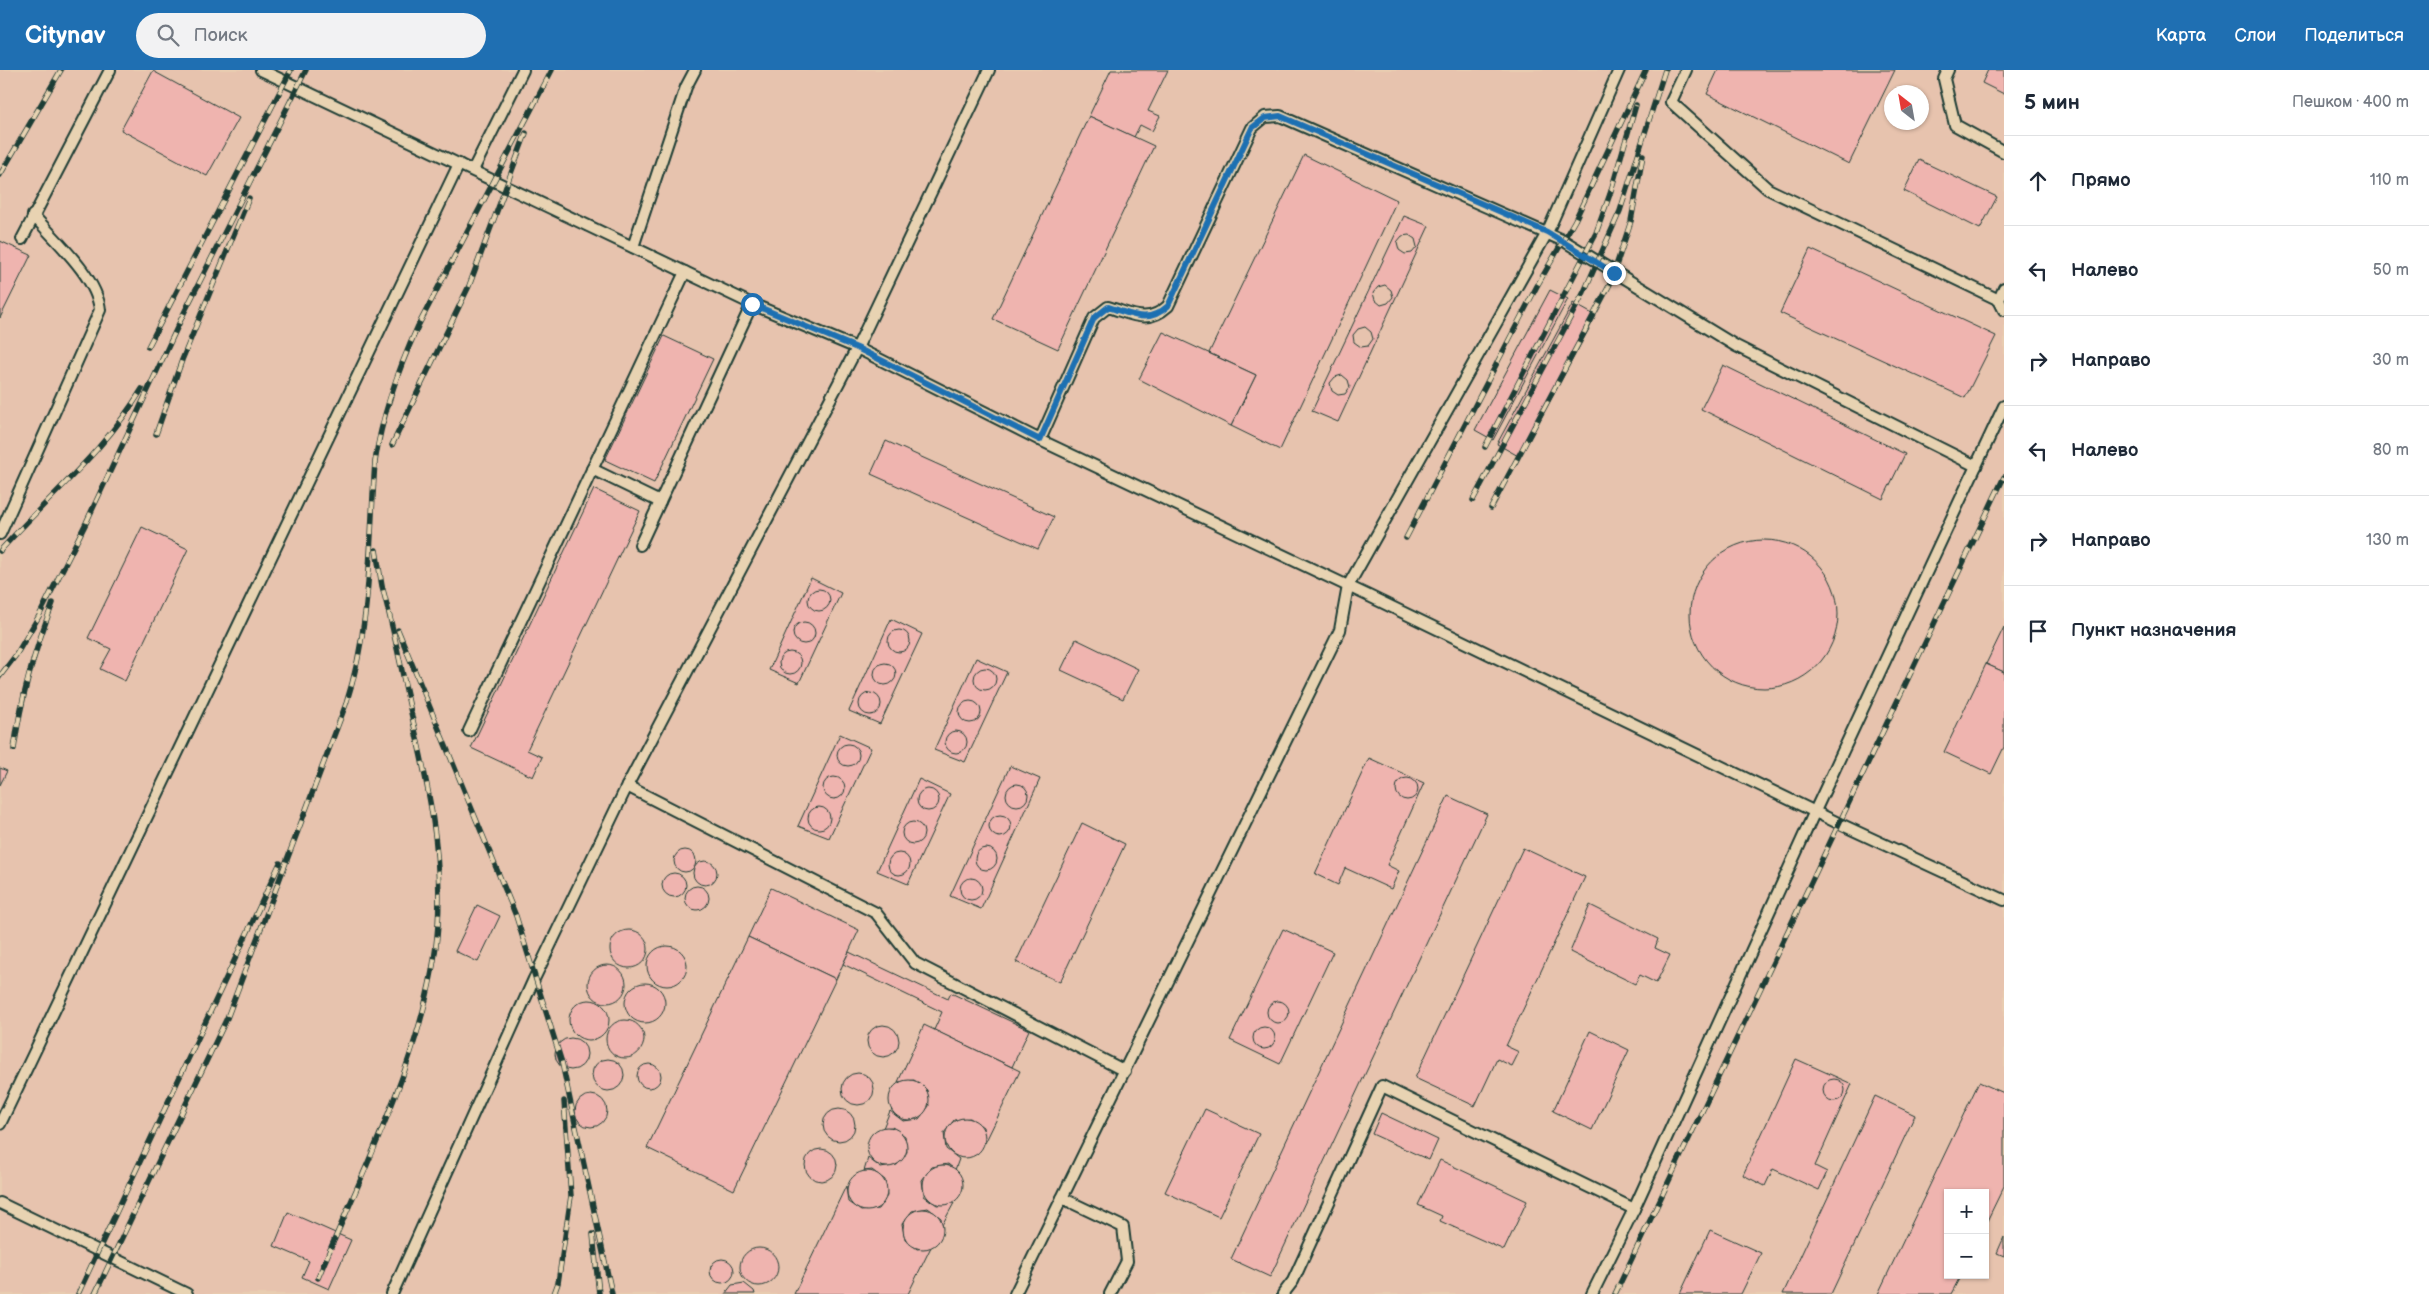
<!DOCTYPE html>
<html lang="ru">
<meta charset="utf-8">
<style>
body{margin:0;font-family:"Balsamiq Sans",sans-serif;background:#f2f2f3;color:#1f2937}
.controls{position:absolute;right:15px;bottom:15px;display:grid;overflow:hidden;border-radius:0px;box-shadow:0 1px 4px #0004}
.controls button{width:45px;height:45px;display:grid;place-items:center;padding:0;border:0;border-bottom:1px solid #e0e1e3;background:#fff;color:#1f2937;font:25px sans-serif}
.compass{position:absolute;left:1884px;top:15px;width:45px;height:45px;border-radius:50%;background:#fff;box-shadow:0 1px 4px #0004;rotate:329deg}
.stop{position:absolute;width:15px;height:15px;margin:-11px;border:4px solid #1f6fb2;border-radius:50%;background:#fff}
.stop.end{background:#1f6fb2;border-color:#fff;box-shadow:0 1px 5px #0008}
.list{margin:0;padding:0;list-style:none}
h2{display:flex;justify-content:space-between;align-items:center;height:65px;margin:0;padding:0 20px;font-size:21px}
h2 small{font-size:16px;font-weight:400;color:#747a83}
.list li{display:grid;grid-template-columns:32px 1fr auto;gap:15px;align-items:center;box-sizing:border-box;height:90px;padding:0 20px;border-top:1px solid #e0e1e3}
.list b{display:block;font-size:19px;white-space:nowrap}
.list em{font-size:16px;font-style:normal;color:#747a83}
.icon{flex:none;width:28px;height:28px;fill:none;stroke:currentColor;stroke-width:2;stroke-linecap:round;stroke-linejoin:round}
.map{position:relative;flex:none;width:2004px;height:1224px;overflow:hidden}
header{display:flex;align-items:center;gap:30px;box-sizing:border-box;height:70px;padding:0 25px;background:#1f6fb2;color:#fff}
header strong{font-size:24px}
nav{display:flex;gap:28px;margin-inline-start:auto;font-size:18px}
.search{width:350px;height:45px;background:#f2f2f3;display:flex;align-items:center;gap:12px;box-sizing:border-box;padding:0 18px;border-radius:28px;color:#747a83;font-size:19px}
main{display:flex}
aside{flex:1;background:#fff}
.map>svg:first-child{display:block}
.built{fill:#e7c3ae;fill-rule:evenodd}
.building{fill:#efb4af;stroke:#1f3d34;fill-rule:evenodd}
.lines{fill:none;stroke-linecap:round;stroke-linejoin:round}
.lane-casing{stroke:#1f3d34;stroke-width:14}
.lane{stroke:#e8d3b2;stroke-width:10}
.rail-casing{stroke:#1f3d34;stroke-width:5.5}
.rail{stroke:#e8d3b2;stroke-width:4;stroke-dasharray:11;stroke-linecap:butt}
.route{stroke:#1f6fb2;stroke-width:6}
</style>
<header>
<strong>Citynav</strong>
<div class="search"><svg class="icon" aria-label="search" viewBox="0 0 24 24"><circle cx="10" cy="10" r="6"/><path d="M15 15l6 6"/></svg>Поиск</div>
<nav><a>Карта</a><a>Слои</a><a>Поделиться</a></nav>
</header>
<main>
<div class="map">
<svg width="2004" height="1224" viewBox="0 0 2004 1224">
<rect width="100%" height="100%" fill="#e9cdb1"/>
<filter id="ink" filterUnits="userSpaceOnUse"><feTurbulence type="fractalNoise" baseFrequency=".02" numOctaves="2"/><feDisplacementMap in="SourceGraphic" scale="10" xChannelSelector="R" yChannelSelector="G"/><feConvolveMatrix kernelMatrix="1 2 1 2 8 2 1 2 1" color-interpolation-filters="sRGB"/></filter>
<g filter="url(#ink)">
<path class="built" d="M0,0H2004V1224H0ZM1892,22H1922V52H1892ZM1948,1123H1985V1205H1948Z"/>
<g class="building">
<polygon points="1111,0 1168,0 1148,41 1160,46 1152,61 1140,55 1134,67 1089,46"/>
<polygon points="1718,0 1895,0 1849,94 1707,24"/>
<polygon points="1988,0 2004,0 2004,24 1982,13"/>
<polygon points="153,1 239,48 207,106 121,60"/>
<polygon points="1089,46 1154,76 1058,279 993,249"/>
<polygon points="1304,85 1397,130 1280,380 1231,356 1256,305 1209,283"/>
<polygon points="1919,90 1997,127 1980,159 1904,121"/>
<path d="M1404,146L1429,156L1338,352L1312,341ZM1409,165L1415,169L1417,177L1412,183L1405,184L1399,180L1397,172L1402,166ZM1385,215L1391,220L1393,227L1388,233L1381,235L1375,230L1373,223L1378,217ZM1365,257L1371,262L1373,269L1368,276L1361,277L1354,272L1353,265L1358,259ZM1342,305L1348,310L1350,317L1345,324L1338,325L1332,321L1330,313L1335,307Z"/>
<polygon points="0,171 31,185 0,248"/>
<polygon points="1810,179 1996,266 1965,328 1780,243"/>
<polygon points="1550,220 1568,229 1493,370 1475,360"/>
<polygon points="1573,233 1596,246 1520,387 1497,374"/>
<polygon points="1163,262 1256,305 1231,356 1139,309"/>
<polygon points="664,266 713,289 654,413 605,390"/>
<polygon points="1723,295 1905,384 1883,429 1701,339"/>
<polygon points="886,371 1054,447 1038,479 871,404"/>
<polygon points="594,419 640,441 527,680 542,687 533,707 471,678"/>
<polygon points="142,457 188,479 125,611 100,599 111,579 88,568"/>
<circle cx="1764" cy="544" r="74"/>
<polygon points="811,508 841,523 799,613 769,600"/>
<circle cx="819" cy="530" r="11"/>
<polygon points="891,549 922,564 880,654 849,641"/>
<circle cx="804" cy="563" r="11"/>
<polygon points="2004,557 2004,602 1986,594"/>
<circle cx="899" cy="571" r="11"/>
<polygon points="1076,569 1138,599 1123,629 1061,600"/>
<circle cx="790" cy="593" r="11"/>
<polygon points="976,588 1007,602 965,692 934,680"/>
<circle cx="885" cy="604" r="11"/>
<polygon points="1986,594 2004,602 2004,677 1991,704 1944,682"/>
<circle cx="985" cy="609" r="11"/>
<circle cx="870" cy="634" r="11"/>
<circle cx="970" cy="642" r="11"/>
<circle cx="956" cy="672" r="11"/>
<polygon points="840,664 871,678 829,768 798,756"/>
<circle cx="848" cy="685" r="11"/>
<polygon points="1369,688 1424,713 1387,795 1399,801 1391,819 1345,798 1338,815 1315,804"/>
<polygon points="1010,696 1040,709 981,839 950,826"/>
<polygon points="0,698 7,701 0,715"/>
<circle cx="834" cy="718" r="11"/>
<circle cx="1407" cy="719" r="11"/>
<polygon points="919,709 950,724 908,814 877,801"/>
<circle cx="1017" cy="725" r="11"/>
<circle cx="928" cy="730" r="11"/>
<polygon points="1448,726 1487,744 1270,1207 1231,1189"/>
<circle cx="819" cy="748" r="11"/>
<circle cx="1000" cy="756" r="11"/>
<circle cx="913" cy="763" r="11"/>
<polygon points="1082,753 1125,774 1060,912 1016,892"/>
<circle cx="986" cy="789" r="11"/>
<polygon points="1523,778 1585,807 1506,976 1519,982 1512,996 1497,989 1475,1036 1415,1008"/>
<circle cx="685" cy="791" r="11"/>
<circle cx="899" cy="794" r="11"/>
<circle cx="705" cy="803" r="12"/>
<circle cx="674" cy="815" r="12"/>
<circle cx="971" cy="819" r="11"/>
<circle cx="697" cy="828" r="12"/>
<polygon points="771,818 859,860 836,909 748,867"/>
<polygon points="477,835 500,846 478,892 455,881"/>
<polygon points="1590,835 1658,869 1655,878 1670,885 1656,913 1640,905 1635,914 1570,882"/>
<polygon points="1283,859 1333,882 1280,994 1230,970"/>
<circle cx="629" cy="879" r="19"/>
<polygon points="748,867 836,909 734,1120 647,1078"/>
<circle cx="667" cy="896" r="20"/>
<polygon points="849,882 948,929 951,923 1029,960 1012,997 934,960 942,942 843,894"/>
<circle cx="607" cy="914" r="19"/>
<circle cx="645" cy="933" r="20"/>
<circle cx="589" cy="950" r="20"/>
<circle cx="1278" cy="942" r="11"/>
<circle cx="625" cy="969" r="19"/>
<polygon points="924,955 1020,1001 985,1073 983,1057 970,1048 954,1050 944,1063 946,1079 959,1089 955,1100 948,1094 932,1097 922,1110 924,1126 937,1135 954,1133 942,1155 941,1148 928,1138 912,1141 902,1154 905,1169 917,1179 931,1177 908,1224 794,1224 846,1116 848,1132 861,1141 878,1139 887,1126 885,1110 872,1100 864,1101 868,1088 881,1098 897,1095 907,1082 905,1066 892,1057 883,1058 890,1041 903,1051 919,1049 929,1036 927,1020 914,1010 898,1012"/>
<circle cx="883" cy="971" r="16"/>
<circle cx="1264" cy="968" r="11"/>
<polygon points="1590,961 1629,980 1592,1060 1553,1041"/>
<circle cx="571" cy="984" r="16"/>
<polygon points="1796,989 1852,1014 1815,1096 1827,1102 1819,1120 1773,1099 1765,1116 1743,1105"/>
<circle cx="608" cy="1005" r="16"/>
<circle cx="649" cy="1006" r="12"/>
<circle cx="858" cy="1019" r="16"/>
<circle cx="1834" cy="1020" r="11"/>
<circle cx="909" cy="1030" r="20"/>
<polygon points="1979,1012 2004,1023 2004,1116 1985,1155 1985,1123 1948,1123 1948,1205 1961,1205 1951,1224 1878,1224"/>
<circle cx="591" cy="1041" r="16"/>
<polygon points="1875,1026 1915,1045 1831,1224 1783,1224"/>
<polygon points="1205,1039 1259,1064 1219,1147 1165,1122"/>
<circle cx="839" cy="1055" r="16"/>
<polygon points="1381,1043 1438,1070 1429,1090 1372,1064"/>
<circle cx="965" cy="1068" r="20"/>
<circle cx="887" cy="1077" r="20"/>
<circle cx="821" cy="1095" r="16"/>
<polygon points="1440,1090 1527,1131 1504,1180 1440,1151 1442,1146 1418,1135"/>
<circle cx="943" cy="1115" r="20"/>
<circle cx="867" cy="1121" r="20"/>
<circle cx="923" cy="1159" r="20"/>
<polygon points="288,1142 351,1170 329,1219 302,1207 309,1191 274,1176"/>
<polygon points="1710,1160 1761,1183 1741,1224 1680,1224"/>
<polygon points="2004,1167 2004,1186 1997,1183"/>
<circle cx="759" cy="1197" r="19"/>
<circle cx="722" cy="1201" r="12"/>
<polygon points="744,1213 754,1221 755,1224 725,1224 732,1215"/>
</g>
<g class="lines">
<g class="lane-casing">
<g id="lane">
<polyline points="261,0 752,234 857,278 1040,370 1369,526 1838,753 2004,830"/>
<polyline points="1686,0 1671,32 1768,119 1999,230"/>
<polyline points="1948,0 1944,9 1955,55 2004,82"/>
<polyline points="473,100 523,0"/>
<polyline points="22,169 110,0"/>
<polyline points="633,177 686,17 695,0"/>
<polyline points="2004,218 1999,230 2004,240"/>
<path d="M1040,370L1094,248L1108,237C1132,244 1147,255 1168,236L1252,58L1265,47L1280,46L1564,171L1736,276L1976,396"/>
<polyline points="592,399 660,432"/>
<path d="M0,464L100,240C97,207 55,170 33,145"/>
<polyline points="640,475 752,234"/>
<polyline points="469,661 685,202"/>
<polyline points="627,716 876,843 915,893 1125,1001"/>
<polyline points="0,1054 459,94"/>
<polyline points="1062,1128 1123,1157 1127,1191 1110,1224"/>
<polyline points="0,1133 187,1224"/>
<polyline points="392,1224 534,909 627,716 857,278 989,0"/>
<polyline points="1015,1224 1340,560 1348,516 1547,163 1619,0"/>
<polyline points="1283,1224 1293,1211 1382,1016 1634,1139"/>
<polyline points="1592,1224 1634,1139 1815,741 2004,336"/>
</g>
</g>
<use href="#lane" class="lane"/>
<g class="rail-casing">
<g id="rail">
<polyline points="0,105 61,0"/>
<polyline points="148,277 291,0"/>
<polyline points="156,364 182,290 249,128"/>
<polyline points="392,375 469,216 526,63"/>
<polyline points="1485,377 1596,163 1610,124 1636,35"/>
<polyline points="1473,430 1584,222 1620,141 1665,0"/>
<polyline points="1491,438 1610,214 1631,151 1643,85"/>
<polyline points="1406,468 1537,216 1575,150 1646,0"/>
<path d="M0,481C48,427 104,382 142,319"/>
<polyline points="398,560 516,846 562,993 612,1224"/>
<polyline points="0,606 16,585 39,546 86,453 183,245 306,0"/>
<path d="M14,679C21,628 34,581 53,533"/>
<polyline points="593,1164 599,1224"/>
<path d="M318,1208C363,1100 430,972 438,855C443,780 427,710 410,638C401,597 393,556 382,516L376,480"/>
<polyline points="78,1224 280,793"/>
<path d="M95,1224L227,948L346,634C372,554 369,475 375,392C382,344 398,300 418,256L552,0"/>
<polyline points="554,1224 558,1213 571,1126 564,1031"/>
<polyline points="1615,1224 2004,407"/>
</g>
</g>
<use href="#rail" class="rail"/>
</g>
</g>
<g class="lines" filter="url(#ink)">
<path class="route" d="M752,234L857,278L1040,370L1094,248L1108,237C1132,244 1147,255 1168,236L1252,58L1265,48L1280,46L1547,162L1614,203"/>
</g>
</svg>
<div class="controls">
<button>+</button>
<button>−</button>
</div>
<svg class="compass" viewBox="-18 -18 36 36"><path d="M0-13l5 13h-10z" fill="#e53935"/><path d="M0 13l5-13h-10z" fill="#747a83"/></svg>
<div class="stop" style="left:752px;top:234px"></div>
<div class="stop end" style="left:1614px;top:203px"></div>
</div>
<aside>
<h2>5 мин<small>Пешком · 400 m</small></h2>
<ul class="list">
<li><svg class="icon" aria-label="ahead" viewBox="0 0 24 24"><path d="M12 20V5M6 11l6-6 6 6"/></svg><div><b>Прямо</b></div><em>110 m</em></li>
<li><svg class="icon" aria-label="left" viewBox="0 0 24 24"><path d="M17 20v-9H6M10 6l-5 5 5 5"/></svg><div><b>Налево</b></div><em>50 m</em></li>
<li><svg class="icon" aria-label="right" viewBox="0 0 24 24"><path d="M7 20v-9h11M14 6l5 5-5 5"/></svg><div><b>Направо</b></div><em>30 m</em></li>
<li><svg class="icon" aria-label="left" viewBox="0 0 24 24"><path d="M17 20v-9H6M10 6l-5 5 5 5"/></svg><div><b>Налево</b></div><em>80 m</em></li>
<li><svg class="icon" aria-label="right" viewBox="0 0 24 24"><path d="M7 20v-9h11M14 6l5 5-5 5"/></svg><div><b>Направо</b></div><em>130 m</em></li>
<li><svg class="icon" aria-label="arrive" viewBox="0 0 24 24"><path d="M6 21V4h12l-3 4 3 4H6"/></svg><div><b>Пункт назначения</b></div></li>
</ul>
</aside>
</main>
